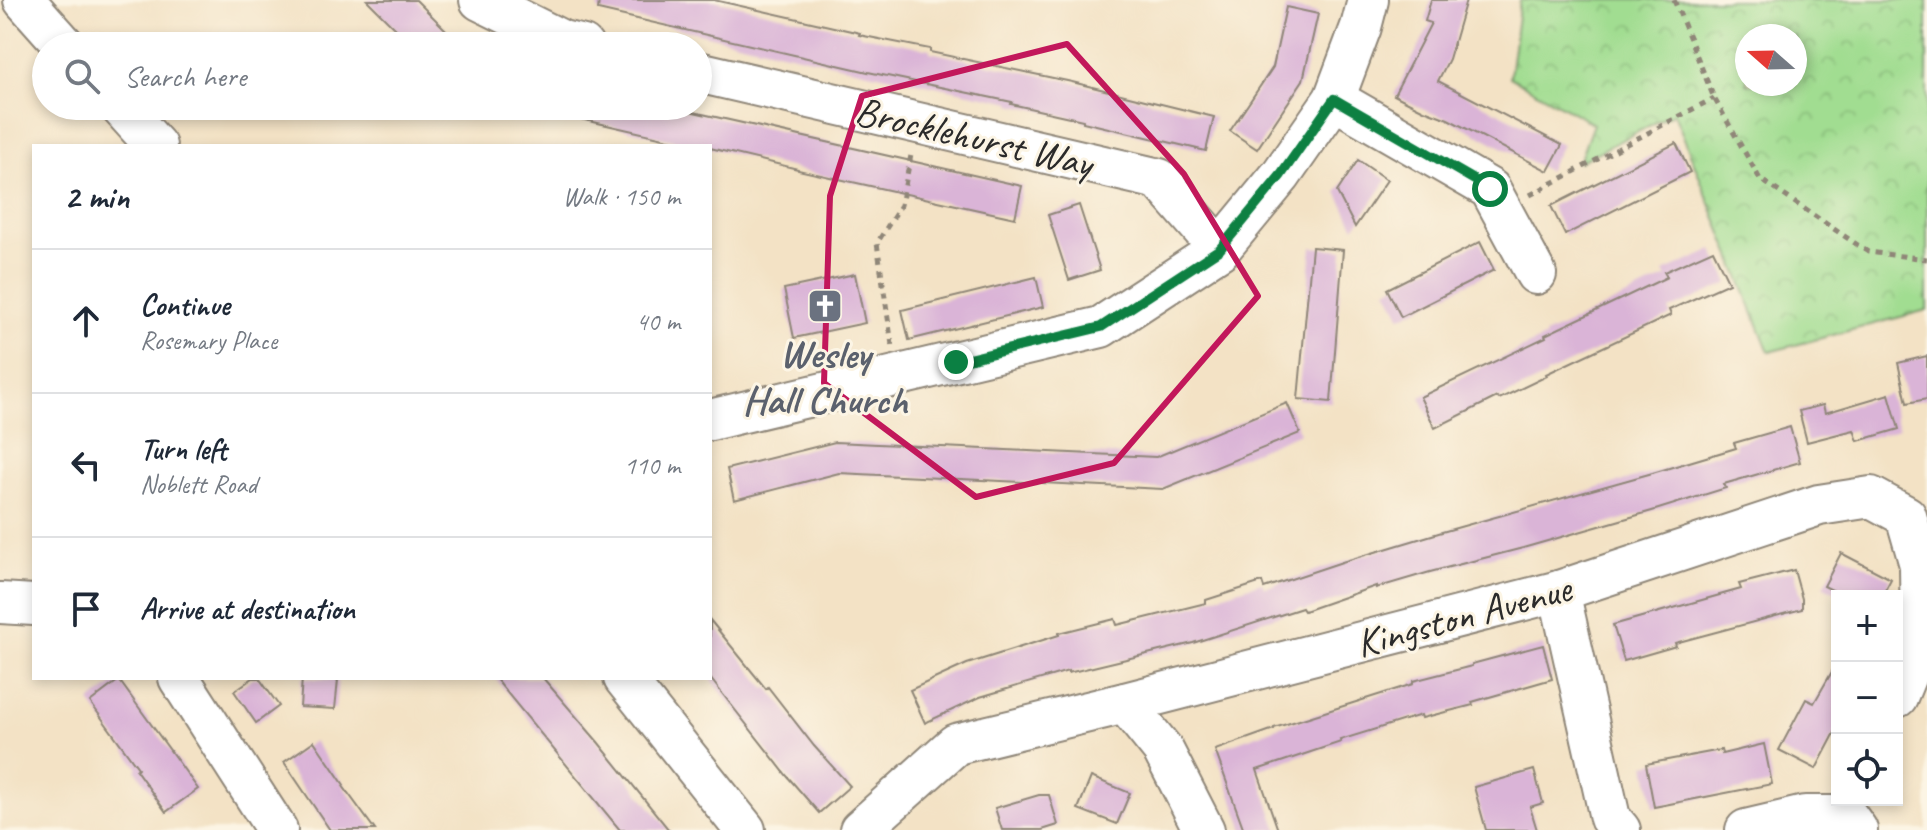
<!DOCTYPE html>
<meta charset="utf-8">
<style>
body{margin:0;font-family:Caveat,sans-serif;background:#f2f2f3;color:#1f2937}
.controls{position:absolute;right:24px;bottom:24px;display:grid;overflow:hidden;border-radius:0px;box-shadow:0 4px 12px #0003}
.controls button{width:72px;height:72px;display:grid;place-items:center;padding:0;border:0;border-bottom:2px solid #e0e1e3;background:#fff;color:#1f2937;font:40px sans-serif}
.compass{position:absolute;left:1735px;top:24px;width:72px;height:72px;border-radius:50%;background:#fff;box-shadow:0 4px 12px #0003;rotate:290deg}
.stop{position:absolute;width:24px;height:24px;margin:-18px;border:6px solid #0b8043;border-radius:50%;background:#fff}
.stop.end{background:#0b8043;border-color:#fff;box-shadow:0 2px 8px #0008}
.list{margin:0;padding:0;list-style:none}
h2{display:flex;justify-content:space-between;align-items:center;height:104px;margin:0;padding:0 32px;font-size:34px}
h2 small{font-size:26px;font-weight:400;color:#747a83}
.list li{display:grid;grid-template-columns:52px 1fr auto;gap:24px;align-items:center;box-sizing:border-box;height:144px;padding:0 32px;border-top:2px solid #e0e1e3}
.list b{display:block;font-size:30px;white-space:nowrap}
.list p{margin:0;font-size:26px;white-space:nowrap;color:#747a83}
.list em{font-size:26px;font-style:normal;color:#747a83}
.icon{flex:none;width:44px;height:44px;fill:none;stroke:currentColor;stroke-width:2;stroke-linecap:round;stroke-linejoin:round}
.map{position:relative;flex:none;width:1927px;height:830px;overflow:hidden}
.search{position:absolute;background:#fff;box-shadow:0 4px 12px #0003;left:32px;top:32px;width:680px;height:88px;display:flex;align-items:center;gap:20px;box-sizing:border-box;padding:0 28px;border-radius:44px;color:#747a83;font-size:30px}
.panel{position:absolute;background:#fff;box-shadow:0 4px 12px #0003;left:32px;top:144px;width:680px;height:536px;border-radius:0px}
.map>svg:first-child{display:block}
.park{fill:url(#park-crowns);stroke:#66845e;stroke-width:2;fill-rule:evenodd}
.building{fill:#dab4d7}
.lines{fill:none;stroke-linecap:round;stroke-linejoin:round}
.minor-casing{stroke:#8f8678;stroke-width:44}
.path{stroke:#8f8678;stroke-width:5;stroke-dasharray:6 6;stroke-linecap:butt}
.minor{stroke:#fff;stroke-width:40}
.route{stroke:#0b8043;stroke-width:10}
.marked{fill:none;stroke:#c2185b;stroke-width:6;stroke-linejoin:round}
.labels{text-anchor:middle;stroke-width:6;stroke-linejoin:round;paint-order:stroke}
.street-label{font-size:40px;fill:#2b2b2b;stroke:#fcf5e5}
.worship-label{font-size:40px;font-weight:bold;fill:#5b616d;stroke:#fcf5e5}
</style>
<div class="map">
<svg width="1927" height="830" viewBox="0 0 1927 830">
<defs>
<pattern id="park-crowns" width="20" height="18" patternUnits="userSpaceOnUse" patternTransform="scale(2)"><rect width="20" height="18" fill="#a1dd91"/><path d="M2 6a3 3 0 1 1 6 0M12 15a3 3 0 1 1 6 0" fill="none" stroke="#8bbe7d"/></pattern>
</defs>
<rect width="100%" height="100%" fill="#fcf5e5"/>
<filter id="ink" filterUnits="userSpaceOnUse"><feTurbulence type="fractalNoise" baseFrequency=".0125" numOctaves="2"/><feDisplacementMap in="SourceGraphic" scale="16" xChannelSelector="R" yChannelSelector="G"/><feConvolveMatrix kernelMatrix="1 2 1 2 8 2 1 2 1" color-interpolation-filters="sRGB"/></filter>
<filter id="wash" filterUnits="userSpaceOnUse"><feTurbulence type="fractalNoise" baseFrequency=".006" numOctaves="4" result="noise"/><feDisplacementMap in="SourceGraphic" scale="32" xChannelSelector="R" yChannelSelector="G"/><feGaussianBlur stdDeviation="1.8" result="paint"/><feColorMatrix in="noise" values="0 0 0 0 0 0 0 0 0 0 0 0 0 0 0 0 0 1.4 0 .05"/><feComposite in="paint" operator="in"/></filter>
<g filter="url(#wash)">
<rect width="100%" height="100%" fill="#f3e2c5"/>
<path class="park" d="M1520,0H1927V310L1769,352L1674,113L1579,162L1593,124L1510,77ZM1747,36H1795V84H1747Z"/>
<g id="blocks">
<g class="building">
<polygon points="367,0 416,0 462,46 413,46"/>
<polygon points="599,0 714,0 860,33 859,35 930,49 930,52 1072,82 1214,117 1206,151 1083,122 1083,120 1011,104 1012,102 868,72 598,10"/>
<polygon points="1431,0 1466,0 1449,59 1438,81 1562,145 1548,171 1448,119 1424,110 1394,95 1431,23 1425,21"/>
<polygon points="1286,7 1318,14 1303,80 1257,149 1230,131 1273,67"/>
<polygon points="568,106 667,106 1022,186 1015,218 798,170 798,169 710,148 710,146 699,146 567,116"/>
<polygon points="1676,143 1690,172 1565,235 1551,206"/>
<polygon points="1358,160 1387,180 1355,227 1337,192"/>
<polygon points="1079,205 1100,270 1069,280 1048,215"/>
<polygon points="1480,242 1494,270 1401,317 1387,289"/>
<polygon points="1312,247 1343,250 1331,402 1298,399"/>
<polygon points="1713,250 1729,283 1669,310 1671,315 1546,374 1547,376 1499,399 1497,397 1435,428 1420,397 1546,337 1545,335 1667,277 1664,272"/>
<polygon points="855,274 865,323 794,338 784,289"/>
<polygon points="1036,277 1043,307 909,340 902,310"/>
<polygon points="1927,356 1927,399 1907,403 1898,363"/>
<polygon points="1889,394 1899,429 1858,441 1854,430 1807,442 1799,411 1823,405 1825,413"/>
<polygon points="1287,403 1300,433 1163,489 839,473 734,500 727,469 835,442 1156,457"/>
<polygon points="1790,427 1800,462 1724,484 1726,488 1652,511 1523,548 1430,572 1376,588 1376,586 1304,611 1302,608 1193,643 1068,673 1068,671 980,697 925,723 910,690 967,664 1059,635 1059,633 1115,619 1117,625 1206,603 1206,600 1262,582 1264,588 1342,562 1442,532 1649,474 1736,448 1734,443"/>
<polygon points="1841,553 1891,579 1882,596 1844,596 1824,586"/>
<polygon points="1794,570 1802,599 1802,609 1675,643 1676,646 1624,661 1613,625 1741,589 1739,584"/>
<polygon points="710,620 766,689 768,687 814,746 850,786 819,813 787,776 710,678"/>
<polygon points="1543,645 1552,679 1472,702 1473,705 1422,718 1421,715 1340,740 1341,742 1257,770 1278,830 1244,830 1215,750 1274,729 1274,728 1413,684 1413,681 1472,666 1472,664"/>
<polygon points="1837,663 1837,729 1816,769 1779,750 1806,699 1814,703"/>
<polygon points="253,678 259,678 279,706 256,723 234,691"/>
<polygon points="302,678 338,680 335,709 300,707"/>
<polygon points="495,678 543,678 598,742 669,830 620,830"/>
<polygon points="119,680 198,789 166,812 136,770 138,768 90,702"/>
<polygon points="314,741 344,785 343,786 375,830 330,830 284,762"/>
<polygon points="1764,744 1772,784 1654,807 1646,764 1721,750 1722,754"/>
<polygon points="1534,770 1543,803 1530,807 1537,830 1486,830 1474,787"/>
<polygon points="1091,777 1130,793 1117,824 1078,809"/>
<polygon points="1039,795 1049,795 1058,825 1042,830 1002,830 995,808"/>
</g>
</g>
</g>
<g filter="url(#ink)">
<use href="#blocks" fill-opacity="0" stroke="#8f8678" stroke-width="2"/>
<g class="lines">
<g class="minor-casing">
<g id="minor">
<polyline points="24,0 65,46"/>
<polyline points="480,0 562,41 583,46"/>
<polyline points="698,72 1159,179 1220,249"/>
<polyline points="1334,99 1490,189 1536,274"/>
<polyline points="120,106 156,146"/>
<polyline points="710,420 1101,327 1220,249 1281,175 1334,99 1361,27 1368,0"/>
<polyline points="1559,591 1610,818 1620,830"/>
<polyline points="0,603 34,605"/>
<polyline points="179,678 277,830"/>
<polyline points="624,678 745,830"/>
<polyline points="1125,703 1163,750 1204,830"/>
<polyline points="860,830 956,744 1125,703 1559,591 1819,505 1871,497 1906,516 1920,565 1921,639 1897,697"/>
<polyline points="1746,830 1805,816 1847,816 1857,830"/>
</g>
</g>
<g class="path">
<polyline points="1674,0 1714,98 1760,179 1868,252 1927,259"/>
<polyline points="1530,195 1714,98"/>
<polyline points="892,345 877,243 901,205 911,155"/>
</g>
<use href="#minor" class="minor"/>
</g>
</g>
<g class="lines" filter="url(#ink)">
<polyline class="route" points="956,362 1101,327 1220,249 1281,175 1334,99 1490,189"/>
</g>
<path class="marked" d="M1067,44L1184,174L1258,296L1114,463L976,497L824,383L830,196L862,96Z"/>
<defs>
<g id="church-square" transform="scale(1.8)"><rect x="-9" y="-9" width="18" height="18" rx="4" fill="#6b7280" stroke="#fcf5e5"/><path d="M-1.2-6h2.4v3.5h3.3v2.4h-3.3V6h-2.4V-.1h-3.3v-2.4h3.3Z" fill="#fff"/></g>
</defs>
<g fill-rule="evenodd">
<use href="#church-square" x="825" y="306"/>
</g>
<g class="labels">
<g class="street-label">
<text transform="translate(974 136) rotate(13)" y="14">Brocklehurst Way</text>
<text transform="translate(1463 615) rotate(-15)" y="14">Kingston Avenue</text>
</g>
<g class="worship-label">
<text x="825" y="367">Wesley<tspan x="825" dy="46">Hall Church</tspan></text>
</g>
</g>
</svg>
<div class="controls">
<button>+</button>
<button>−</button>
<button><svg class="icon" aria-label="locate" viewBox="0 0 24 24"><circle cx="12" cy="12" r="6"/><path d="M12 2v4M12 18v4M2 12h4M18 12h4"/></svg></button>
</div>
<svg class="compass" viewBox="-18 -18 36 36"><path d="M0-13l5 13h-10z" fill="#e53935"/><path d="M0 13l5-13h-10z" fill="#747a83"/></svg>
<div class="stop" style="left:1490px;top:189px"></div>
<div class="stop end" style="left:956px;top:362px"></div>
<div class="search"><svg class="icon" aria-label="search" viewBox="0 0 24 24"><circle cx="10" cy="10" r="6"/><path d="M15 15l6 6"/></svg>Search here</div>
<section class="panel">
<h2>2 min<small>Walk · 150 m</small></h2>
<ul class="list">
<li><svg class="icon" aria-label="ahead" viewBox="0 0 24 24"><path d="M12 20V5M6 11l6-6 6 6"/></svg><div><b>Continue</b><p>Rosemary Place</p></div><em>40 m</em></li>
<li><svg class="icon" aria-label="left" viewBox="0 0 24 24"><path d="M17 20v-9H6M10 6l-5 5 5 5"/></svg><div><b>Turn left</b><p>Noblett Road</p></div><em>110 m</em></li>
<li><svg class="icon" aria-label="arrive" viewBox="0 0 24 24"><path d="M6 21V4h12l-3 4 3 4H6"/></svg><div><b>Arrive at destination</b></div></li>
</ul>
</section>
</div>
